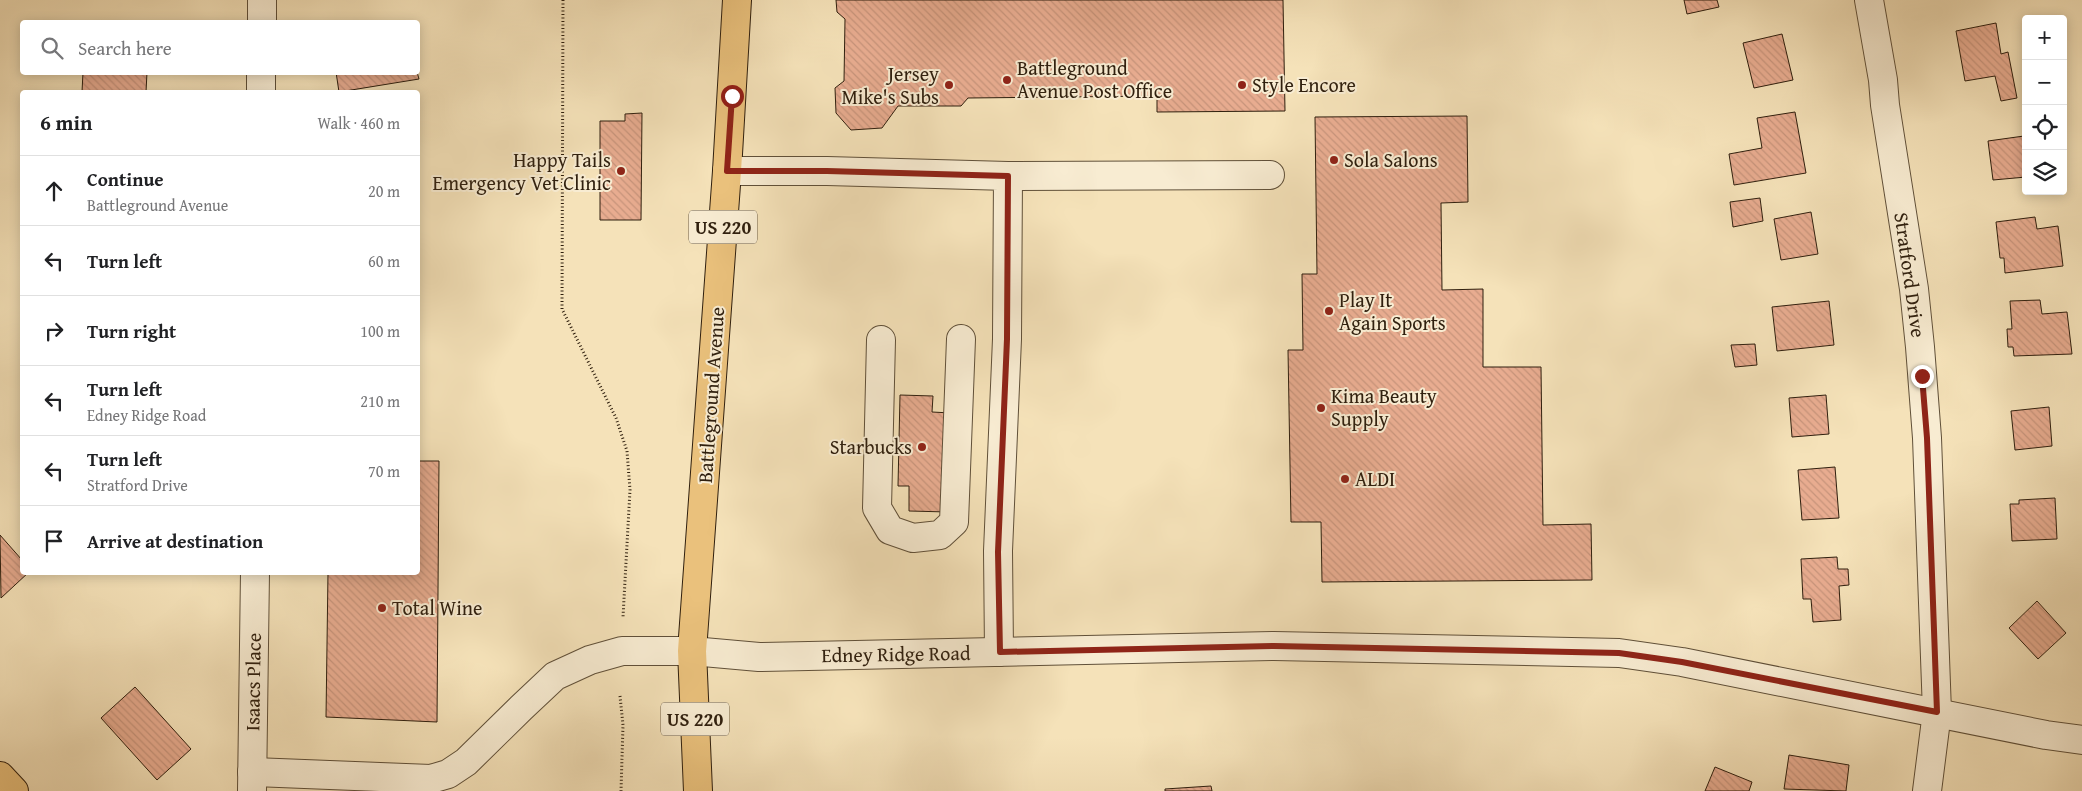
<!DOCTYPE html>
<meta charset="utf-8">
<style>
body{margin:0;font-family:"Gentium Book Plus",serif;background:#f2f2f2;color:#202124}
.controls{position:absolute;right:15px;top:15px;display:grid;overflow:hidden;border-radius:5px;box-shadow:0 2px 12px #0003}
.controls button{width:45px;height:45px;display:grid;place-items:center;padding:0;border:0;border-bottom:1px solid #e0e0e0;background:#fff;color:#202124;font:25px sans-serif}
.stop{position:absolute;width:15px;height:15px;margin:-11px;border:4px solid #8f2418;border-radius:50%;background:#fff}
.stop.end{background:#8f2418;border-color:#fff;box-shadow:0 1px 5px #0008}
.list{margin:0;padding:0;list-style:none}
h2{display:flex;justify-content:space-between;align-items:center;height:65px;margin:0;padding:0 20px;font-size:21px}
h2 small{font-size:16px;font-weight:400;color:#757577}
.list li{display:grid;grid-template-columns:32px 1fr auto;gap:15px;align-items:center;box-sizing:border-box;height:70px;padding:0 20px;border-top:1px solid #e0e0e0}
.list b{display:block;font-size:19px;white-space:nowrap}
.list p{margin:0;font-size:16px;white-space:nowrap;color:#757577}
.list em{font-size:16px;font-style:normal;color:#757577}
.icon{flex:none;width:28px;height:28px;fill:none;stroke:currentColor;stroke-width:2;stroke-linecap:round;stroke-linejoin:round}
.map{position:relative;flex:none;width:2082px;height:791px;overflow:hidden}
.search{position:absolute;background:#fff;box-shadow:0 2px 12px #0003;left:20px;top:20px;width:400px;height:55px;display:flex;align-items:center;gap:12px;box-sizing:border-box;padding:0 18px;border-radius:5px;color:#757577;font-size:19px}
.panel{position:absolute;background:#fff;box-shadow:0 2px 12px #0003;left:20px;top:90px;width:400px;height:485px;border-radius:5px}
.map>svg:first-child{display:block}
.building{fill:url(#building-back-hatch);stroke:#2f1f0e}
.lines{fill:none;stroke-linecap:round;stroke-linejoin:round}
.minor-casing{stroke:#605039;stroke-width:30}
.major-casing{stroke:#2f1f0e;stroke-width:30}
.path{stroke:#2f1f0e;stroke-width:3;stroke-dasharray:1 2.5;stroke-linecap:butt}
.minor{stroke:#f8ecd2;stroke-width:28}
.major{stroke:#eac17c;stroke-width:28}
.route{stroke:#8f2418;stroke-width:6}
.poi-dot{fill:#8f2418;stroke:#f8ecd2;stroke-width:2}
.labels{text-anchor:middle;stroke-width:4;stroke-linejoin:round;paint-order:stroke}
.shield{fill:#f8ecd2;stroke:#6b5c49;stroke-width:1}
.shield-label{font-size:19px;font-weight:bold;fill:#2f1f0e}
.poi-label{font-size:20px;fill:#2f1f0e;stroke:#f8ecd2;text-anchor:start}
.street-label{font-size:20px;fill:#2f1f0e;stroke:#f8ecd2}
</style>
<div class="map">
<svg width="2082" height="791" viewBox="0 0 2082 791">
<defs>
<pattern id="building-back-hatch" width="6" height="6" patternUnits="userSpaceOnUse" patternTransform="scale(1.25)"><rect width="6" height="6" fill="#e8ac90"/><path d="M-1 5l2 2M0 0l6 6M5-1l2 2" fill="none" stroke="#c7947b"/></pattern>
</defs>
<rect width="100%" height="100%" fill="#f5e2b9"/>
<filter id="stains"><feTurbulence type="fractalNoise" baseFrequency=".004" numOctaves="4"/><feColorMatrix values="0 0 0 0 .2 0 0 0 0 .09 0 0 0 0 .02 0 0 0 .5 -.17"/></filter>
<radialGradient id="worn" r=".72"><stop offset=".6" stop-color="#630" stop-opacity="0"/><stop offset="1" stop-color="#630" stop-opacity=".3"/></radialGradient>
<g class="building">
<polygon points="836,0 1283,0 1285,111 1157,112 1157,96 968,98 961,106 898,106 882,128 851,130 836,113 835,88 844,81 845,19 837,12"/>
<polygon points="1684,0 1717,0 1719,7 1687,14"/>
<polygon points="1996,23 2001,54 2008,52 2017,98 2001,101 1995,76 1965,81 1956,31"/>
<polygon points="1782,34 1793,80 1754,88 1743,43"/>
<polygon points="83,72 147,72 146,92 82,92"/>
<polygon points="336,72 417,72 419,79 339,92"/>
<polygon points="1795,112 1806,173 1734,185 1729,154 1762,148 1757,118"/>
<polygon points="642,113 641,220 600,220 600,121 625,121 625,114"/>
<polygon points="1467,116 1468,202 1441,203 1442,290 1483,289 1483,367 1541,367 1543,525 1591,524 1592,580 1322,582 1321,522 1291,522 1288,350 1303,350 1302,274 1317,274 1315,117"/>
<polygon points="2024,136 2026,177 1993,180 1988,141"/>
<polygon points="1760,198 1763,221 1733,227 1730,202"/>
<polygon points="1811,212 1818,254 1781,260 1774,219"/>
<polygon points="2035,217 2037,229 2058,226 2063,266 2005,273 2004,258 2000,258 1996,222"/>
<polygon points="2040,300 2042,314 2067,312 2072,354 2014,356 2013,347 2008,347 2007,329 2012,329 2010,301"/>
<polygon points="1829,301 1834,345 1777,351 1772,307"/>
<polygon points="1755,344 1757,365 1735,367 1731,345"/>
<polygon points="900,395 933,396 932,412 951,413 948,512 909,511 909,486 898,486"/>
<polygon points="1826,395 1829,434 1792,437 1789,398"/>
<polygon points="2049,407 2052,446 2015,450 2011,411"/>
<polygon points="418,461 439,461 437,722 326,717 328,572 418,572"/>
<polygon points="1835,467 1839,518 1802,520 1798,470"/>
<polygon points="2055,498 2057,539 2012,541 2010,504 2019,504 2019,500"/>
<polygon points="0,535 22,560 22,572 29,572 1,598"/>
<polygon points="1837,557 1838,569 1848,569 1849,585 1839,586 1841,620 1813,622 1811,599 1803,599 1801,559"/>
<polygon points="2037,601 2066,633 2038,659 2009,628"/>
<polygon points="135,687 191,749 157,780 101,718"/>
<polygon points="1789,755 1849,765 1846,791 1784,789"/>
<polygon points="1715,767 1752,782 1749,791 1705,791"/>
<polygon points="1211,786 1212,791 1165,791 1165,789"/>
</g>
<g class="lines">
<g class="minor-casing">
<g id="minor">
<polyline points="1869,0 1883,80 1885,105 1914,289 1920,347 1927,438 1937,712 1927,791"/>
<polyline points="262,22 262,0"/>
<polyline points="261,92 261,72"/>
<polyline points="727,171 827,171 1008,176 1007,339 998,551 999,652"/>
<polyline points="1008,176 1270,175"/>
<polyline points="881,340 877,508 890,530 913,538 940,535 954,522 961,339"/>
<polyline points="252,772 431,779 448,774 466,762 521,708 555,676 590,660 622,651 692,651 759,657 1274,646 1619,653 1682,662 2046,735 2082,740"/>
<polyline points="252,791 255,572"/>
</g>
</g>
<g class="major-casing">
<g id="major">
<polyline points="0,776 14,791"/>
<polyline points="698,791 692,651 727,171 737,0"/>
</g>
</g>
<g class="path">
<polyline points="563,0 562,309 616,418 627,451 630,490 623,617"/>
<polyline points="620,696 623,725 621,791"/>
</g>
<use href="#minor" class="minor"/>
<use href="#major" class="major"/>
</g>
<g class="lines">
<polyline class="route" points="732,96 727,171 827,171 1008,176 1007,339 998,552 1000,652 1274,646 1619,653 1682,662 1937,712 1927,438 1922,376"/>
</g>
<g class="poi-dot">
<circle cx="1007" cy="80" r="5"/>
<circle cx="949" cy="85" r="5"/>
<circle cx="1242" cy="85" r="5"/>
<circle cx="1334" cy="160" r="5"/>
<circle cx="621" cy="171" r="5"/>
<circle cx="1329" cy="311" r="5"/>
<circle cx="1321" cy="408" r="5"/>
<circle cx="922" cy="447" r="5"/>
<circle cx="1345" cy="479" r="5"/>
<circle cx="382" cy="608" r="5"/>
</g>
<g class="labels">
<g class="shield">
<rect x="689" y="210.5" width="68" height="33" rx="4"/>
<rect x="661" y="702.5" width="68" height="33" rx="4"/>
</g>
<g class="shield-label">
<text x="723" y="234">US 220</text>
<text x="695" y="726">US 220</text>
</g>
<g class="poi-label">
<text x="1017" y="75">Battleground<tspan x="1017" dy="23">Avenue Post Office</tspan></text>
<text x="939" y="81" text-anchor="end">Jersey<tspan x="939" dy="23">Mike's Subs</tspan></text>
<text x="1252" y="92">Style Encore</text>
<text x="611" y="167" text-anchor="end">Happy Tails<tspan x="611" dy="23">Emergency Vet Clinic</tspan></text>
<text x="1344" y="167">Sola Salons</text>
<text x="1339" y="307">Play It<tspan x="1339" dy="23">Again Sports</tspan></text>
<text x="1331" y="403">Kima Beauty<tspan x="1331" dy="23">Supply</tspan></text>
<text x="912" y="454" text-anchor="end">Starbucks</text>
<text x="1355" y="486">ALDI</text>
<text x="392" y="615">Total Wine</text>
</g>
<g class="street-label">
<text transform="translate(1910 275) rotate(82)" y="7">Stratford Drive</text>
<text transform="translate(711 395) rotate(-86)" y="7">Battleground Avenue</text>
<text transform="translate(896 654) rotate(-1)" y="7">Edney Ridge Road</text>
<text transform="translate(253 682) rotate(-89)" y="7">Isaacs Place</text>
</g>
</g>
<rect width="100%" height="100%" filter="url(#stains)"/>
<rect width="100%" height="100%" fill="url(#worn)"/>
</svg>
<div class="controls">
<button>+</button>
<button>−</button>
<button><svg class="icon" aria-label="locate" viewBox="0 0 24 24"><circle cx="12" cy="12" r="6"/><path d="M12 2v4M12 18v4M2 12h4M18 12h4"/></svg></button>
<button><svg class="icon" aria-label="layers" viewBox="0 0 24 24"><path d="M12 4l9 5-9 5-9-5zM3 14l9 5 9-5"/></svg></button>
</div>
<div class="stop" style="left:732px;top:96px"></div>
<div class="stop end" style="left:1922px;top:376px"></div>
<div class="search"><svg class="icon" aria-label="search" viewBox="0 0 24 24"><circle cx="10" cy="10" r="6"/><path d="M15 15l6 6"/></svg>Search here</div>
<section class="panel">
<h2>6 min<small>Walk · 460 m</small></h2>
<ul class="list">
<li><svg class="icon" aria-label="ahead" viewBox="0 0 24 24"><path d="M12 20V5M6 11l6-6 6 6"/></svg><div><b>Continue</b><p>Battleground Avenue</p></div><em>20 m</em></li>
<li><svg class="icon" aria-label="left" viewBox="0 0 24 24"><path d="M17 20v-9H6M10 6l-5 5 5 5"/></svg><div><b>Turn left</b></div><em>60 m</em></li>
<li><svg class="icon" aria-label="right" viewBox="0 0 24 24"><path d="M7 20v-9h11M14 6l5 5-5 5"/></svg><div><b>Turn right</b></div><em>100 m</em></li>
<li><svg class="icon" aria-label="left" viewBox="0 0 24 24"><path d="M17 20v-9H6M10 6l-5 5 5 5"/></svg><div><b>Turn left</b><p>Edney Ridge Road</p></div><em>210 m</em></li>
<li><svg class="icon" aria-label="left" viewBox="0 0 24 24"><path d="M17 20v-9H6M10 6l-5 5 5 5"/></svg><div><b>Turn left</b><p>Stratford Drive</p></div><em>70 m</em></li>
<li><svg class="icon" aria-label="arrive" viewBox="0 0 24 24"><path d="M6 21V4h12l-3 4 3 4H6"/></svg><div><b>Arrive at destination</b></div></li>
</ul>
</section>
</div>
